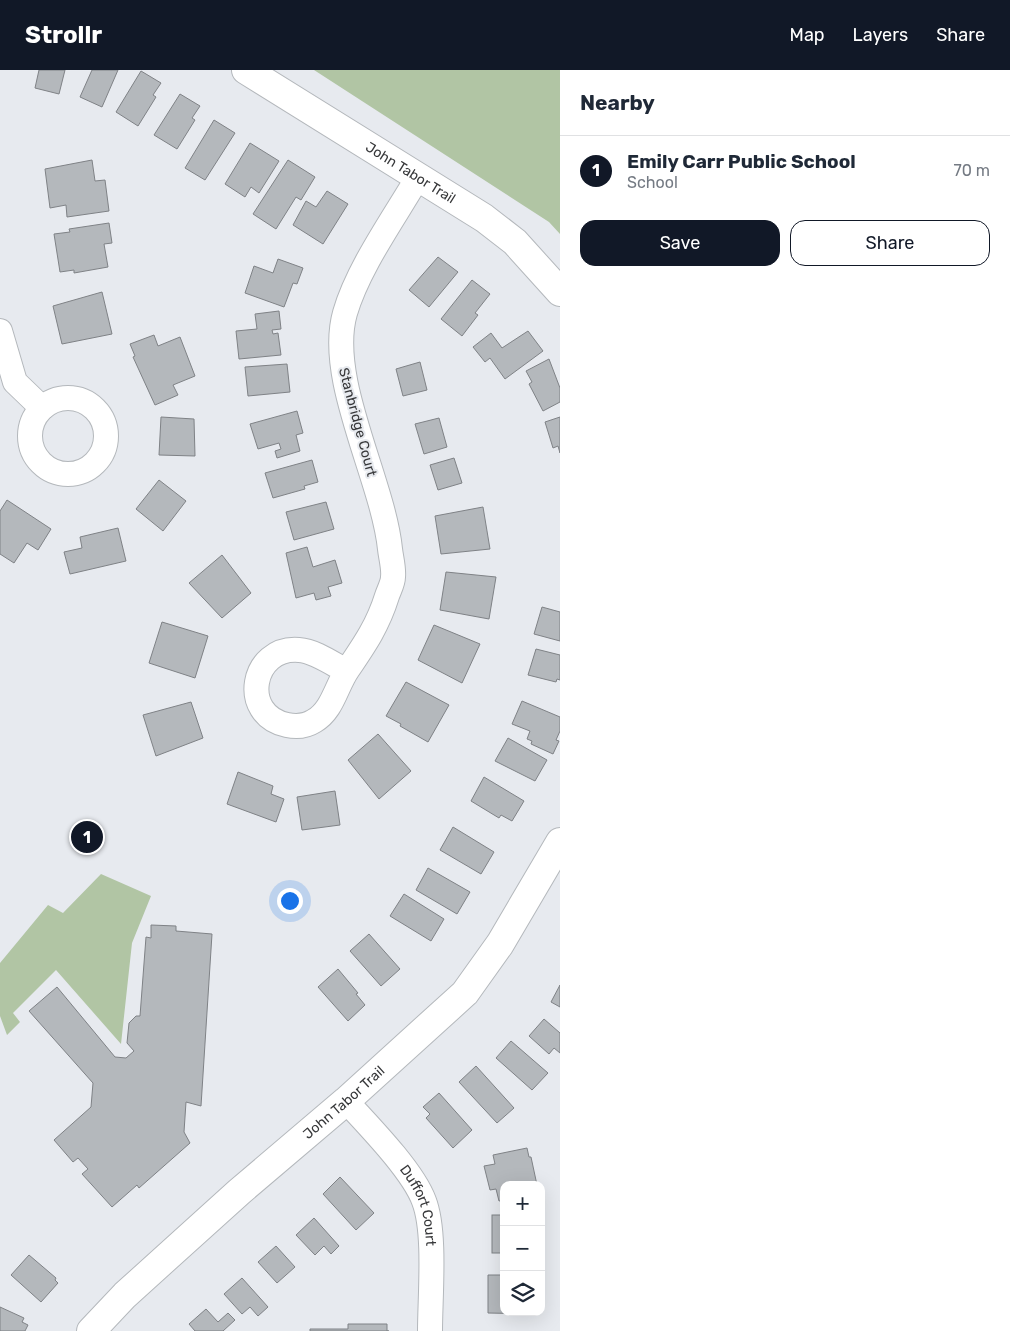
<!DOCTYPE html>
<meta charset="utf-8">
<style>
body{margin:0;font-family:Rubik,sans-serif;background:#f2f2f3;color:#1f2937}
.controls{position:absolute;right:15px;bottom:15px;display:grid;overflow:hidden;border-radius:10px;box-shadow:0 5px 20px #0002}
.controls button{width:45px;height:45px;display:grid;place-items:center;padding:0;border:0;border-bottom:1px solid #e0e1e3;background:#fff;color:#1f2937;font:25px sans-serif}
.you{position:absolute;left:289px;top:830px;width:18px;height:18px;margin:-12px;border:4px solid #fff;border-radius:50%;background:#1a73e8;box-shadow:0 0 0 8px #1a73e833}
.badge{display:grid;place-items:center;width:32px;height:32px;border-radius:50%;background:#111827;color:#fff;font-size:16px;font-weight:700}
.pin{position:absolute;translate:-50% -50%;border:2px solid #fff;box-shadow:0 1px 5px #0006}
.list{margin:0;padding:0;list-style:none}
h2{display:flex;justify-content:space-between;align-items:center;height:65px;margin:0;padding:0 20px;font-size:21px}
h2 small{font-size:16px;font-weight:400;color:#747a83}
.list li{display:grid;grid-template-columns:32px 1fr auto;gap:15px;align-items:center;box-sizing:border-box;height:70px;padding:0 20px;border-top:1px solid #e0e1e3}
.list b{display:block;font-size:19px;white-space:nowrap}
.list p{margin:0;font-size:16px;white-space:nowrap;color:#747a83}
.list em{font-size:16px;font-style:normal;color:#747a83}
.actions{display:flex;gap:10px;padding:15px 20px}
.actions a{flex:1;padding:11px 0;border:1px solid #111827;border-radius:15px;text-align:center;font-size:18px;color:#111827}
.actions .main{background:#111827;color:#fff}
.icon{flex:none;width:28px;height:28px;fill:none;stroke:currentColor;stroke-width:2;stroke-linecap:round;stroke-linejoin:round}
.map{position:relative;flex:none;width:560px;height:1261px;overflow:hidden}
header{display:flex;align-items:center;gap:30px;box-sizing:border-box;height:70px;padding:0 25px;background:#111827;color:#fff}
header strong{font-size:24px}
nav{display:flex;gap:28px;margin-inline-start:auto;font-size:18px}
main{display:flex}
aside{flex:1;background:#fff}
.map>svg:first-child{display:block}
.green{fill:#b1c5a4}
.building{fill:#b4b8bc;stroke:#7f8286}
.lines{fill:none;stroke-linecap:round;stroke-linejoin:round}
.minor-casing{stroke:#b4b8bc;stroke-width:26}
.tertiary-casing{stroke:#b4b8bc;stroke-width:30}
.minor{stroke:#fff;stroke-width:24}
.tertiary{stroke:#fff;stroke-width:28}
.labels{text-anchor:middle;stroke-width:4;stroke-linejoin:round;paint-order:stroke}
.street-label{font-size:14px;fill:#37383a;stroke:#e7eaef}
</style>
<header>
<strong>Strollr</strong>
<nav><a>Map</a><a>Layers</a><a>Share</a></nav>
</header>
<main>
<div class="map">
<svg width="560" height="1261" viewBox="0 0 560 1261">
<rect width="100%" height="100%" fill="#e7eaef"/>
<g class="green">
<polygon points="314,0 560,0 560,164 549,152"/>
<polygon points="101,804 151,826 132,873 121,974 56,900 13,943 20,952 7,965 0,946 0,893 48,835 63,843"/>
</g>
<g class="building">
<polygon points="39,0 65,0 59,24 35,18"/>
<polygon points="92,0 118,0 102,37 80,27"/>
<polygon points="141,1 161,13 153,25 156,27 138,56 116,42"/>
<polygon points="180,24 200,36 192,48 195,50 177,79 154,65"/>
<polygon points="214,50 235,63 205,110 185,98"/>
<polygon points="250,73 279,91 259,123 251,117 245,127 225,114"/>
<polygon points="92,90 95,111 105,110 109,141 67,147 66,135 50,138 45,99"/>
<polygon points="288,90 315,107 301,130 296,127 276,159 253,144"/>
<polygon points="327,121 348,134 323,174 293,155 306,131 316,137"/>
<polygon points="109,153 112,173 104,174 108,197 74,203 74,200 60,202 54,164 70,162 69,159"/>
<polygon points="438,187 458,202 429,237 409,220"/>
<polygon points="278,189 303,198 297,214 293,213 284,237 245,223 254,196 273,203"/>
<polygon points="472,210 490,224 475,243 478,245 462,266 441,249"/>
<polygon points="102,222 112,264 62,274 53,236"/>
<polygon points="279,241 281,259 272,260 273,264 278,263 281,285 239,289 236,261 257,259 255,244"/>
<polygon points="528,261 543,281 505,309 490,288 485,292 473,277 491,263 502,278"/>
<polygon points="154,265 158,276 180,267 195,306 173,315 178,325 155,335 133,287 135,286 130,274"/>
<polygon points="549,289 560,318 560,332 543,341 529,314 532,312 526,301"/>
<polygon points="420,292 427,320 403,326 396,299"/>
<polygon points="287,294 290,322 248,326 245,297"/>
<polygon points="297,341 303,363 296,365 300,381 277,388 275,381 281,379 279,373 258,379 250,354"/>
<polygon points="161,347 194,349 195,386 159,385"/>
<polygon points="560,347 560,383 558,376 553,378 545,352"/>
<polygon points="439,348 447,377 424,384 415,354"/>
<polygon points="454,388 462,413 438,420 430,395"/>
<polygon points="312,390 318,412 304,416 305,419 273,428 265,403"/>
<polygon points="159,410 186,431 163,461 136,439"/>
<polygon points="7,430 51,459 38,480 27,473 14,493 0,484 0,441"/>
<polygon points="326,432 334,459 294,470 286,442"/>
<polygon points="483,437 490,479 441,484 435,446"/>
<polygon points="118,458 126,491 70,504 64,482 82,478 80,467"/>
<polygon points="307,477 313,497 335,490 342,513 328,517 331,526 316,530 314,523 296,528 286,483"/>
<polygon points="222,485 251,523 222,548 189,513"/>
<polygon points="446,502 496,507 489,549 440,540"/>
<polygon points="542,537 560,542 560,571 534,564"/>
<polygon points="162,552 208,566 195,608 149,593"/>
<polygon points="434,555 480,574 462,613 418,590"/>
<polygon points="536,579 560,585 560,610 557,609 556,612 528,605"/>
<polygon points="406,612 449,635 428,672 400,656 401,654 386,646"/>
<polygon points="522,631 560,647 560,661 556,670 559,671 553,684 531,674 532,671 527,669 530,661 512,654"/>
<polygon points="191,632 203,668 156,686 143,645"/>
<polygon points="378,664 411,701 379,729 348,690"/>
<polygon points="508,668 547,690 535,711 495,691"/>
<polygon points="238,702 273,716 271,724 284,729 276,752 227,734"/>
<polygon points="484,707 524,731 512,751 501,745 499,748 471,731"/>
<polygon points="335,721 340,755 302,760 297,727"/>
<polygon points="453,757 494,782 481,804 440,780"/>
<polygon points="428,798 470,822 457,844 416,820"/>
<polygon points="404,824 444,849 431,871 390,846"/>
<polygon points="151,855 176,856 176,861 212,864 201,1036 186,1032 184,1062 190,1073 139,1118 137,1115 112,1137 82,1104 88,1099 78,1088 73,1092 54,1070 91,1037 93,1013 29,941 57,917 115,987 126,988 134,981 127,973 129,953 136,946 140,946 146,867 151,868"/>
<polygon points="369,864 400,899 381,916 350,881"/>
<polygon points="338,899 358,923 356,924 365,935 348,951 318,917"/>
<polygon points="560,915 560,937 551,932"/>
<polygon points="544,949 560,963 560,983 554,978 549,984 529,966"/>
<polygon points="511,971 548,1003 532,1020 496,988"/>
<polygon points="476,996 514,1038 497,1053 459,1012"/>
<polygon points="439,1023 472,1060 453,1078 426,1048 430,1044 423,1037"/>
<polygon points="527,1078 529,1087 531,1087 537,1115 504,1115 504,1130 499,1131 496,1119 490,1120 484,1096 495,1094 493,1085"/>
<polygon points="340,1107 374,1143 356,1160 323,1124"/>
<rect x="541" y="1142" width="1" height="43"/>
<rect x="492" y="1145" width="12" height="38"/>
<polygon points="314,1148 339,1176 331,1184 324,1176 315,1185 296,1165"/>
<polygon points="276,1176 295,1197 277,1213 258,1192"/>
<polygon points="29,1185 56,1208 55,1210 58,1213 41,1232 11,1205"/>
<polygon points="488,1205 504,1205 504,1242 539,1244 488,1243"/>
<polygon points="242,1208 268,1237 258,1246 250,1237 242,1244 224,1224"/>
<polygon points="0,1237 24,1248 22,1252 28,1255 25,1261 0,1261"/>
<polygon points="206,1239 218,1252 228,1243 235,1250 223,1261 195,1261 189,1254"/>
<polygon points="348,1254 387,1254 387,1261 389,1261 310,1261 310,1259 348,1259"/>
</g>
<g class="lines">
<g class="minor-casing">
<g id="minor">
<polyline points="0,261 15,312 42,338"/>
<circle cx="68" cy="366" r="38"/>
<path d="M346,601C333,594 315,581 299,580C251,576 239,645 287,655C296,657 306,656 314,651C333,640 336,616 348,599C365,574 378,555 387,526C389,520 393,513 393,507C394,498 391,488 390,479C383,410 326,309 345,243C358,198 394,148 418,107"/>
<path id="s1" d="M346,1031C369,1056 413,1101 424,1131C436,1162 430,1226 430,1261"/>
</g>
</g>
<g class="tertiary-casing">
<g id="tertiary">
<path id="s2" d="M246,0L484,148L515,172L560,222"/>
<path id="s3" d="M91,1261L125,1225L239,1122L346,1031L465,923L500,874L560,772"/>
</g>
</g>
<use href="#minor" class="minor"/>
<use href="#tertiary" class="tertiary"/>
</g>
<g class="labels">
<g class="street-label">
<text dy="5" stroke="none"><textPath href="#s2" startOffset="194">John Tabor Trail</textPath></text>
<text transform="translate(358 352) rotate(75)" y="5">Stanbridge Court</text>
<text dy="5" stroke="none"><textPath href="#s3" startOffset="341">John Tabor Trail</textPath></text>
<text dy="5" stroke="none"><textPath href="#s1" startOffset="130">Duffort Court</textPath></text>
</g>
</g>
</svg>
<div class="controls">
<button>+</button>
<button>−</button>
<button><svg class="icon" aria-label="layers" viewBox="0 0 24 24"><path d="M12 4l9 5-9 5-9-5zM3 14l9 5 9-5"/></svg></button>
</div>
<div class="you"></div>
<div class="pin badge" style="left:87px;top:767px">1</div>
</div>
<aside>
<h2>Nearby<small></small></h2>
<ul class="list">
<li><span class="badge">1</span><div><b>Emily Carr Public School</b><p>School</p></div><em>70 m</em></li>
</ul>
<div class="actions"><a class="main">Save</a><a>Share</a></div>
</aside>
</main>
